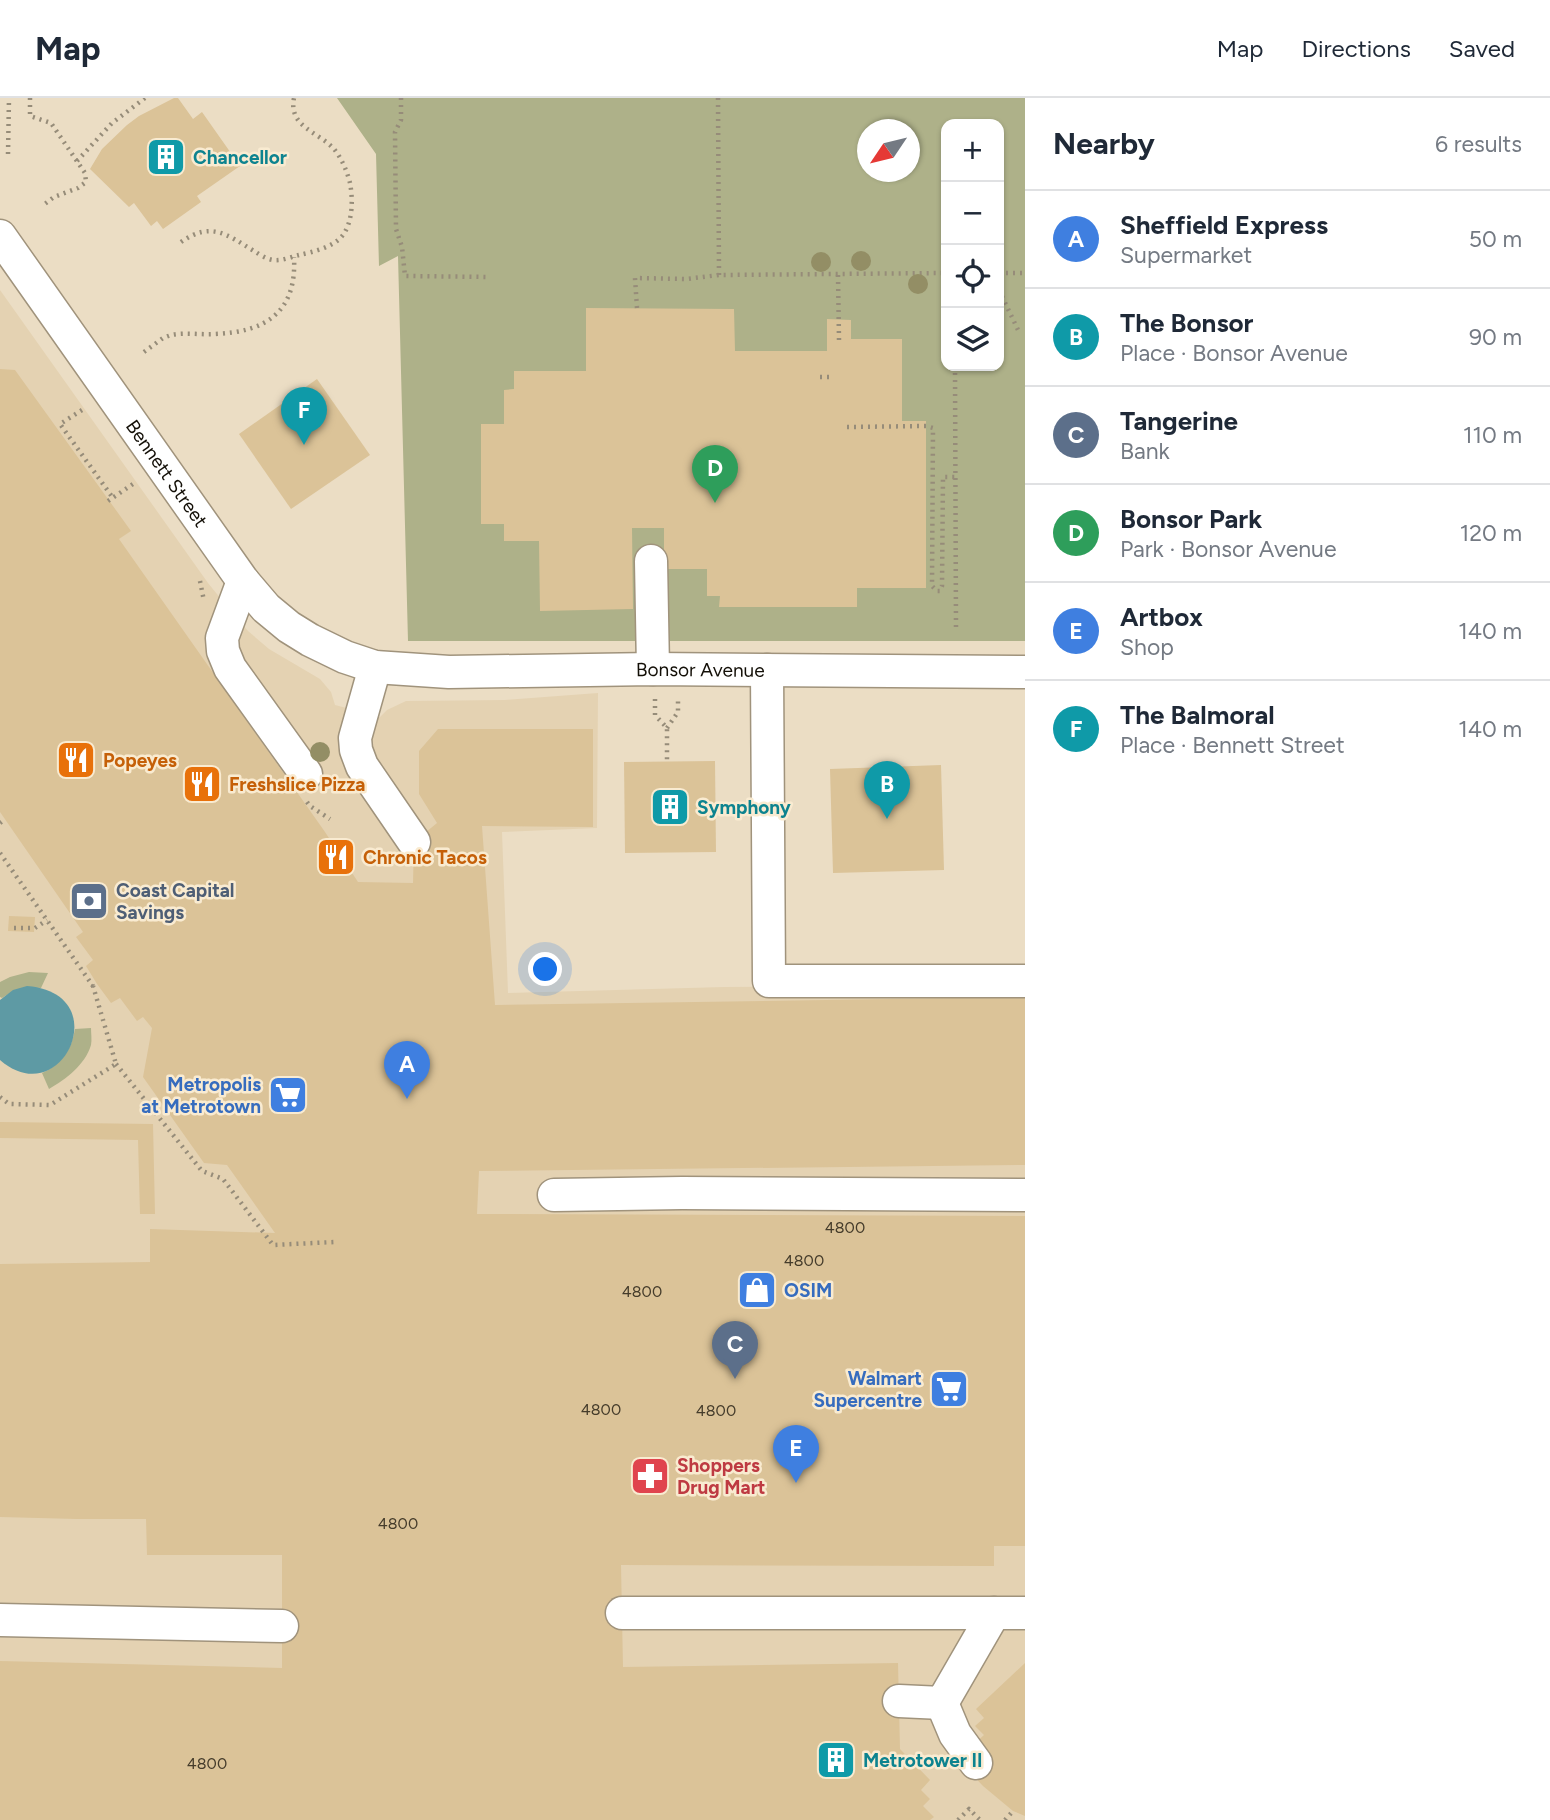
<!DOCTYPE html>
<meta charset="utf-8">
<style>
body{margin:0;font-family:Figtree,sans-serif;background:#f2f2f3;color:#1f2937}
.controls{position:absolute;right:21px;top:21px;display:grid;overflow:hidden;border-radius:14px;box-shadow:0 2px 5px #0004}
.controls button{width:63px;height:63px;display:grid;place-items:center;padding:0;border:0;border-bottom:2px solid #e0e1e3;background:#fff;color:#1f2937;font:35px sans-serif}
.compass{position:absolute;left:857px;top:21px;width:63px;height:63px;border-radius:50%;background:#fff;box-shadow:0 2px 5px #0004;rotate:235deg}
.you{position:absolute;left:546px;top:872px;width:24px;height:24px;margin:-18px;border:5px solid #fff;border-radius:50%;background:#1a73e8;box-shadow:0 0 0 10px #1a73e833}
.badge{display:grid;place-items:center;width:46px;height:46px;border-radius:50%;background:#985d1d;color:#fff;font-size:23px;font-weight:700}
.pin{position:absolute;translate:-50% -58px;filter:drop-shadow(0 2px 4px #0008)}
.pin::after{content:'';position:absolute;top:37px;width:24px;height:21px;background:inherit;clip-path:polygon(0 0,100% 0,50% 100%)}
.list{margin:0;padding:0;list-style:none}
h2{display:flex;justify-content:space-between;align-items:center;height:91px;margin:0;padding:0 28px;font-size:30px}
h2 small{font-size:23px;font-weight:400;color:#747a83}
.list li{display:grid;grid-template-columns:46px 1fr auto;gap:21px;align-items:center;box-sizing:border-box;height:98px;padding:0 28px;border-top:2px solid #e0e1e3}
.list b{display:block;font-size:26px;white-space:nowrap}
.list p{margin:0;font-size:23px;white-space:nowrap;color:#747a83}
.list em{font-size:23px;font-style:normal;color:#747a83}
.icon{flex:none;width:38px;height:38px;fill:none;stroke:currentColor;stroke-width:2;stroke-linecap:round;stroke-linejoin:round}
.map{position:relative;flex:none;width:1025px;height:1722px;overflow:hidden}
header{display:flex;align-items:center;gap:42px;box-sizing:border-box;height:98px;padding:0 35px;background:#fff;border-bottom:2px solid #e0e1e3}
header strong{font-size:33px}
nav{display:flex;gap:38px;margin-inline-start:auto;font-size:24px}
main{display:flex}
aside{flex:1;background:#fff}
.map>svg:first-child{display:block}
.built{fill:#e4d2b2}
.green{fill:#aeb189;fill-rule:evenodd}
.water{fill:#5e9aa4}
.building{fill:#dbc398}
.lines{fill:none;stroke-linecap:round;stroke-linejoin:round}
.minor-casing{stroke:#a0937c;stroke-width:35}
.path{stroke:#968c79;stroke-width:4.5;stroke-dasharray:2 5;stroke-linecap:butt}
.minor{stroke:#fff;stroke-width:32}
.tree{fill:#938e65}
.labels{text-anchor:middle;stroke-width:5;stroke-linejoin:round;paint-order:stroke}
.number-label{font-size:16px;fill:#453c2b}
.culture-label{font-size:19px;font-weight:bold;fill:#0d838f;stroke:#f9ebd1;text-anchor:start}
.street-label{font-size:19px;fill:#130f07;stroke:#f9ebd1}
.food-label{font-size:19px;font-weight:bold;fill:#c56008;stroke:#f9ebd1;text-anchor:start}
.service-label{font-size:19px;font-weight:bold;fill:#4e5e75;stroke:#f9ebd1;text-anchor:start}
.shop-label{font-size:19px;font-weight:bold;fill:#366cbe;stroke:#f9ebd1;text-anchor:end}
.health-label{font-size:19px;font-weight:bold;fill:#be3a42;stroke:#f9ebd1;text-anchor:start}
</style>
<header>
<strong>Map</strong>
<nav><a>Map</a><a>Directions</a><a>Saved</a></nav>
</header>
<main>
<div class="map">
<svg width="1025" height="1722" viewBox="0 0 1025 1722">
<rect width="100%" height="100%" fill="#ebddc4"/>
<polygon class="built" points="0,192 208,485 229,511 248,533 269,551 320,581 331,594 335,607 380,619 387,612 406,603 505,602 598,595 597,730 502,734 508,895 724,889 1025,887 1025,1722 0,1722"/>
<g class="green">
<path d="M337,0H1025V543H408L398,158L379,168L376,56ZM946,26H999V268H946ZM867,32H909V74H867Z"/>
<path d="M29,874L48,875L41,890C25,888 15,891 2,900L0,899V884L10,879Z"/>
<path d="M91,930C91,935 92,942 91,947C85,967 66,981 49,991L42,975C61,967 72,951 75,931Z"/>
</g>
<path class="water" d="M27,888C117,895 62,1016 0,962V902L13,892Z"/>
<g class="building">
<polygon points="174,0 178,0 193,21 202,14 240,68 197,98 201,104 163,131 157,123 151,128 134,105 129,109 90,71 102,51 127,27 139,18"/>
<polygon points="586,210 734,211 735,253 827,253 827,221 851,222 851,241 902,241 902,323 926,323 926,490 857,490 857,509 719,509 720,498 707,498 707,471 664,471 664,430 632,430 633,511 540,513 539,443 504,443 504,426 481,426 481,326 504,326 504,292 514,291 514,273 586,273"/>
<polygon points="0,271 15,272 131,433 119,441 325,734 358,784 413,785 414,744 437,725 419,696 419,653 438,631 593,631 593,729 482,728 495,907 1025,899 1025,1067 479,1073 477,1116 1025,1118 1025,1448 994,1448 994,1468 621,1467 623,1569 898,1565 900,1651 930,1682 921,1692 930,1701 923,1708 934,1719 930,1722 0,1722 0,1563 282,1570 282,1457 147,1457 146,1421 77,1421 0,1419 0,1166 150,1164 150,1131 275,1135 227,1067 204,1065 143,979 152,930 143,919 137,923 120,900 111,905 97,886 86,868 93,862 76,839 83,834 0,714"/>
<polygon points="317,281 370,357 291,411 239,336"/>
<polygon points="715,663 716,754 625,755 624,664"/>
<polygon points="941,667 944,772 833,775 830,671"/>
<polygon points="9,818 35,819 34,834 8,833"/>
<polygon points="0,1024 153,1026 155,1116 140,1116 138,1042 0,1040"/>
<polygon points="1025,1565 1025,1718 1013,1713 983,1688 968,1672 974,1646 984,1637 975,1628 984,1620 976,1611"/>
</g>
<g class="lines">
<g class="minor-casing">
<g id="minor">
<path id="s1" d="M0,138L243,483L266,510L289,529L310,542L345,559L375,569L449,574L653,571L1025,574"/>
<polyline points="651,463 653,571"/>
<polyline points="243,483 222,540 223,553 230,570 306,676"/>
<polyline points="375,569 355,640 356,652 362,668 414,744"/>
<polyline points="767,572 769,883 1025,883"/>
<polyline points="554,1097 682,1095 1025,1097"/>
<polyline points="622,1515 1025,1515"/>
<polyline points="0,1522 282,1528"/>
<polyline points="899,1603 942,1605 994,1515"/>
<polyline points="942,1605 955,1636 976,1665"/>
</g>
</g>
<g class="path">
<polyline points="30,0 30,18 51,25 85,75 86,84 78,90 54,99 42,108"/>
<polyline points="401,0 401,22 395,34 396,131 402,149 405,178 490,179"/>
<polyline points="718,0 719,177"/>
<polyline points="8,56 9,0"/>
<polyline points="77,63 112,25 145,0"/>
<path d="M181,144C211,123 226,136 254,153C259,156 266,161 273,162C282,163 291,159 299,157C313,154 334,149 343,137C353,123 353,101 350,85C347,73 342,61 334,51C319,34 288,29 294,0"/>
<polyline points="999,175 1025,175"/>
<polyline points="838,177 839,242"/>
<polyline points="999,192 1019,234"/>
<polyline points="637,210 635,180 686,181 719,177 946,175"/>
<path d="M144,254L163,240L171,237C185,234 200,237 215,236C266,234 297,214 294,159"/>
<polyline points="955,268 956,531"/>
<polyline points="820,279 832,279"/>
<polyline points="82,312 60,326 113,400"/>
<polyline points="847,329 926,328 933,330 932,488 937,493 940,493 942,488 943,379 956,379"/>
<polyline points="108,403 133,386"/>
<polyline points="200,483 204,503"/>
<polyline points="655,601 655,617 667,630 667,664"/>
<polyline points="667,630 678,614 678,601"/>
<polyline points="307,704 310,708 330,721"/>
<polyline points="0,725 5,721"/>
<polyline points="0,755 93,888"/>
<polyline points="14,830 35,830 47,822"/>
<polyline points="116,966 202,1073 223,1081 273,1147 334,1144"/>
<polyline points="0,999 9,1006 50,1007 116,966 93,888 97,886"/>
<polyline points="958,1722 969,1711 980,1722"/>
<polyline points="1005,1722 1013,1713"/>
</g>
<use href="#minor" class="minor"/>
</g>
<g class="tree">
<circle cx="861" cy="163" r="10"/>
<circle cx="821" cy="164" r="10"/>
<circle cx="918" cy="186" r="10"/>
<circle cx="320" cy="654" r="10"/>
</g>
<defs>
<g id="building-square" transform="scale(2.0125)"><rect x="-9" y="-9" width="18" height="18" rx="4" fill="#0f9aa8" stroke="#f9ebd1"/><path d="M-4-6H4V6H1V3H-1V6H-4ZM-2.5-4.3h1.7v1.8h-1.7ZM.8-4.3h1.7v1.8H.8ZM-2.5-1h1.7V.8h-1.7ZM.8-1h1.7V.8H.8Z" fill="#fff"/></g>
<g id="restaurant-square" transform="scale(2.0125)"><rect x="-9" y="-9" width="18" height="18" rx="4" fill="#e8710a" stroke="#f9ebd1"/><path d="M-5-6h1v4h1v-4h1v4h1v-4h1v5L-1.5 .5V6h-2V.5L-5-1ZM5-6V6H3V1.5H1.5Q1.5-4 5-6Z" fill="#fff"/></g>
<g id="bank-square" transform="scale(2.0125)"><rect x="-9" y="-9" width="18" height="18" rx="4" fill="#5c6f8a" stroke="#f9ebd1"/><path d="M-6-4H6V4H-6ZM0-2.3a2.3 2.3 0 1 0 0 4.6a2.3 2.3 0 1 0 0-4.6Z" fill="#fff"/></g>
<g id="supermarket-square" transform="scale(2.0125)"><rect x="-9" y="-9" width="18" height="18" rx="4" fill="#3f7fe0" stroke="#f9ebd1"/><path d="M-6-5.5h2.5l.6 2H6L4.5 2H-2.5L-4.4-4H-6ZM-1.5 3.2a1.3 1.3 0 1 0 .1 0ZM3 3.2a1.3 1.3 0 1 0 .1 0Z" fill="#fff"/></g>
<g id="shop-square" transform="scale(2.0125)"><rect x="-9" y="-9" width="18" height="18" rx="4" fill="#3f7fe0" stroke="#f9ebd1"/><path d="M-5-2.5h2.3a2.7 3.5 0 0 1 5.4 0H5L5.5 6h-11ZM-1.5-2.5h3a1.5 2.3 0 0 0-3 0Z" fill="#fff"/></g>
<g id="pharmacy-square" transform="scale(2.0125)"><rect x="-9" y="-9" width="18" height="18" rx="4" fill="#e0444e" stroke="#f9ebd1"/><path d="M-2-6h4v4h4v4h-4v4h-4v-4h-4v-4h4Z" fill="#fff"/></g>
</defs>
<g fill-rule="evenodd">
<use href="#building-square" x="166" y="59"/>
<use href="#restaurant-square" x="76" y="662"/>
<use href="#restaurant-square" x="202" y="686"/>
<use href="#building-square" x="670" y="709"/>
<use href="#restaurant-square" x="336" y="759"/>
<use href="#bank-square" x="89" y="803"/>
<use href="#supermarket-square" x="288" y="997"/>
<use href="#shop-square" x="757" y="1192"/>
<use href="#supermarket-square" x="949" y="1291"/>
<use href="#pharmacy-square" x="650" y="1378"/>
<use href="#building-square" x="836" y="1662"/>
</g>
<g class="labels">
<g class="number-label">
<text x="845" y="1135">4800</text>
<text x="804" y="1168">4800</text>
<text x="642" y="1199">4800</text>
<text x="601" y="1317">4800</text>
<text x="716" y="1318">4800</text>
<text x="398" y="1431">4800</text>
<text x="207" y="1671">4800</text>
</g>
<g class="culture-label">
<text x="193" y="66">Chancellor</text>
<text x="697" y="716">Symphony</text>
<text x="863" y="1669">Metrotower II</text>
</g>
<g class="street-label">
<text dy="7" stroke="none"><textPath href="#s1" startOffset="290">Bennett Street</textPath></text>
<text dy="7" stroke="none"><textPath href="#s1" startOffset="908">Bonsor Avenue</textPath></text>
</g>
<g class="food-label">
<text x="103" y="669">Popeyes</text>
<text x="229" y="693">Freshslice Pizza</text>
<text x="363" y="766">Chronic Tacos</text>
</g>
<g class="service-label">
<text x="116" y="799">Coast Capital<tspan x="116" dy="22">Savings</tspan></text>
</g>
<g class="shop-label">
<text x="261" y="993">Metropolis<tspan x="261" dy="22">at Metrotown</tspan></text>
<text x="784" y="1199" text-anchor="start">OSIM</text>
<text x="922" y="1287">Walmart<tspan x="922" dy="22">Supercentre</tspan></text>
</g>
<g class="health-label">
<text x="677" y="1374">Shoppers<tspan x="677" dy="22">Drug Mart</tspan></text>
</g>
</g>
</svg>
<div class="controls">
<button>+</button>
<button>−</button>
<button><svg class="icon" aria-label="locate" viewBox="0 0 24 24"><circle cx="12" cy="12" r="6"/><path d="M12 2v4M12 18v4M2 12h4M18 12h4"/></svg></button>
<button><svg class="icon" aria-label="layers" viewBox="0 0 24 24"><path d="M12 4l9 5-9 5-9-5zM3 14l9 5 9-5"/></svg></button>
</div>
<svg class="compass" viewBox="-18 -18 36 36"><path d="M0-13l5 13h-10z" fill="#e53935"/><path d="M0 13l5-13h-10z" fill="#747a83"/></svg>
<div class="you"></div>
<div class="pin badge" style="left:407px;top:1001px;background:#3f7fe0">A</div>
<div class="pin badge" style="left:887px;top:721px;background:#0f9aa8">B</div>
<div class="pin badge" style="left:735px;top:1281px;background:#5c6f8a">C</div>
<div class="pin badge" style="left:715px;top:405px;background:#2e9e5b">D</div>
<div class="pin badge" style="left:796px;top:1385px;background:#3f7fe0">E</div>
<div class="pin badge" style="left:304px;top:347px;background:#0f9aa8">F</div>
</div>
<aside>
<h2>Nearby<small>6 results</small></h2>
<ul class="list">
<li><span class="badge" style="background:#3f7fe0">A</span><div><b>Sheffield Express</b><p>Supermarket</p></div><em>50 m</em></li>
<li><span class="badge" style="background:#0f9aa8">B</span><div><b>The Bonsor</b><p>Place · Bonsor Avenue</p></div><em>90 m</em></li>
<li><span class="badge" style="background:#5c6f8a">C</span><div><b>Tangerine</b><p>Bank</p></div><em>110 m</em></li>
<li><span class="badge" style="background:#2e9e5b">D</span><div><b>Bonsor Park</b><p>Park · Bonsor Avenue</p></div><em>120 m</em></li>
<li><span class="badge" style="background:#3f7fe0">E</span><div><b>Artbox</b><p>Shop</p></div><em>140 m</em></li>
<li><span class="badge" style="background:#0f9aa8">F</span><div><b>The Balmoral</b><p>Place · Bennett Street</p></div><em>140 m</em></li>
</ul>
</aside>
</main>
